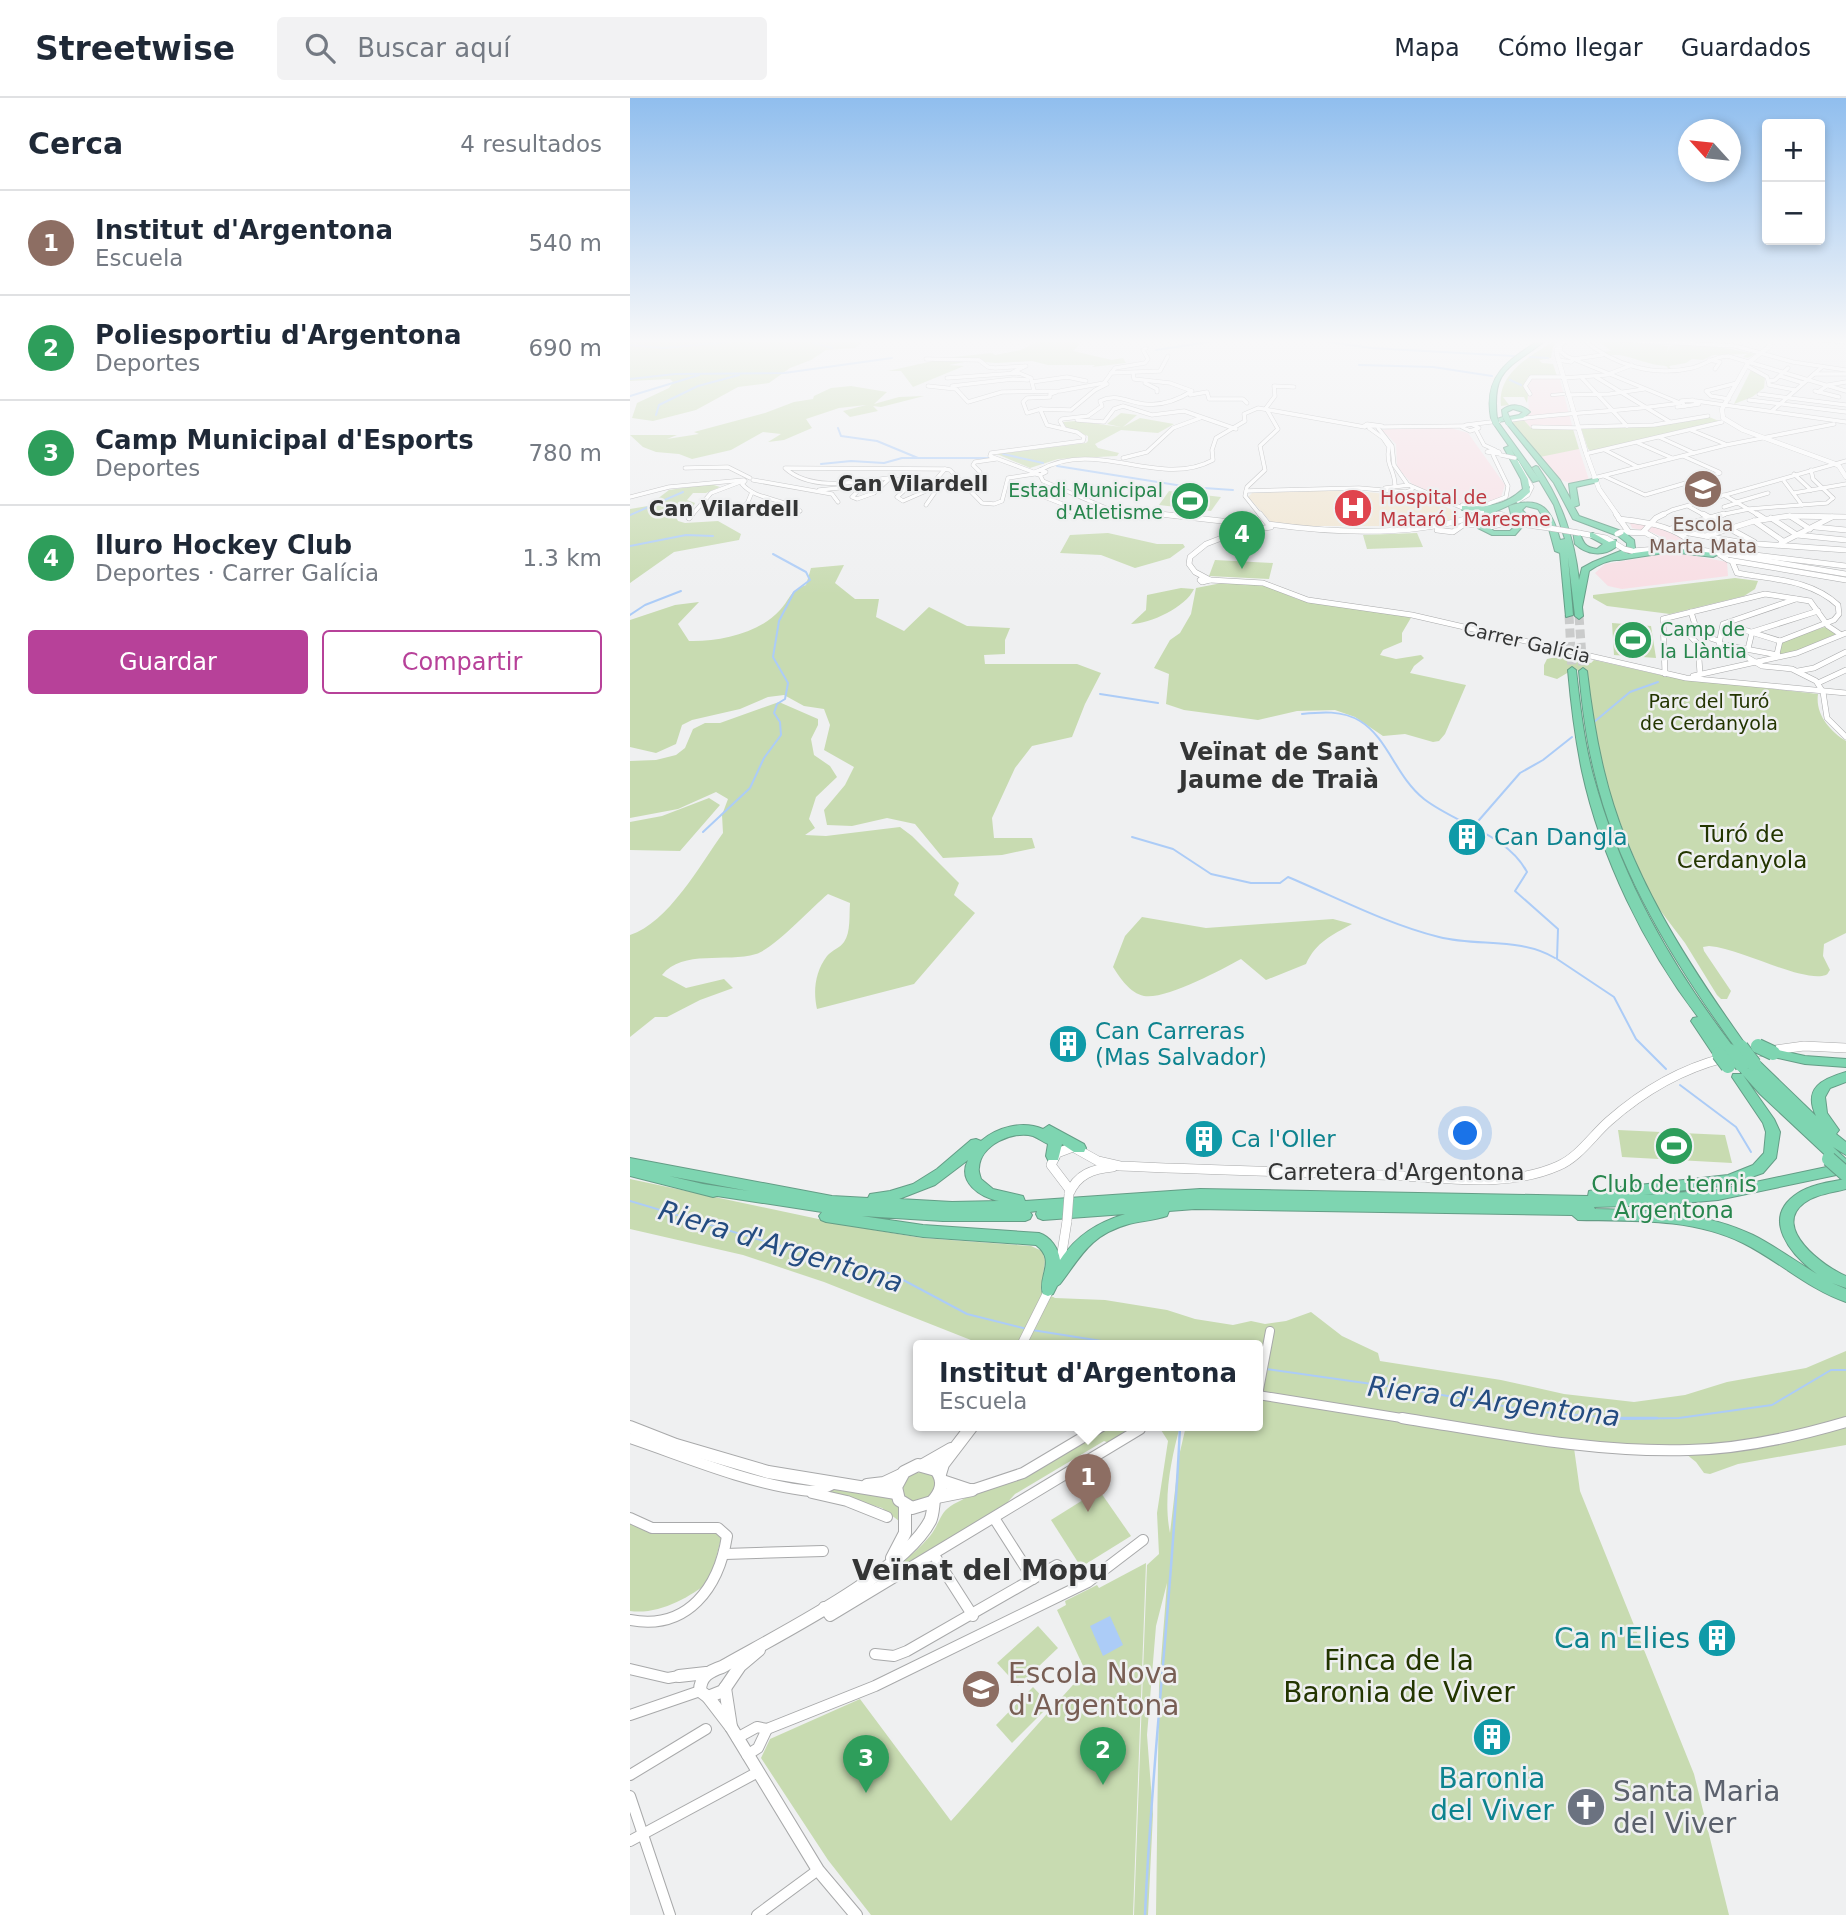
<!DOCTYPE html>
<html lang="es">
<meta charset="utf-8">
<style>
body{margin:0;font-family:"DejaVu Sans",sans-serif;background:#f2f2f3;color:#1f2937}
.controls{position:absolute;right:21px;top:21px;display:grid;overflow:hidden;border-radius:7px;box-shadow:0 4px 10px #0003}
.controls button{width:63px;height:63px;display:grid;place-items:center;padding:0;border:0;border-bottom:2px solid #e0e1e3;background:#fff;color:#1f2937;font:35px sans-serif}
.compass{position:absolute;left:1048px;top:21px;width:63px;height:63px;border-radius:50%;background:#fff;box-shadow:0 4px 10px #0003;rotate:297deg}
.you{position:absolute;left:836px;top:1036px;width:24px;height:24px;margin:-18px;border:5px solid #fff;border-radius:50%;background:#1a73e8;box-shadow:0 0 0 10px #1a73e833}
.badge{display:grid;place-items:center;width:46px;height:46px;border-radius:50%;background:#b74199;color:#fff;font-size:23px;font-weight:700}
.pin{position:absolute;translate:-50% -58px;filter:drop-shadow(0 2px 4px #0008)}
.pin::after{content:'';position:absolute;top:37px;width:24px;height:21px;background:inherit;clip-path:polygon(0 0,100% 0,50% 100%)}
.popup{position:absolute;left:283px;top:1242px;width:350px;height:91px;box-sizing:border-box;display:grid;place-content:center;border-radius:7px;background:#fff;filter:drop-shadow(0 2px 5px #0005);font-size:23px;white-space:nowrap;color:#747a83}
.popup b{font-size:26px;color:#1f2937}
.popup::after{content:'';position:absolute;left:50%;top:100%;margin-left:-14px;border:14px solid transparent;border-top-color:#fff}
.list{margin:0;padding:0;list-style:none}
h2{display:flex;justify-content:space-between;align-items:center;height:91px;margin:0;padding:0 28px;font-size:30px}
h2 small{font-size:23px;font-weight:400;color:#747a83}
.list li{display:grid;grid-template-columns:46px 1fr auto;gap:21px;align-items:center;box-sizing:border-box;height:105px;padding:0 28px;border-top:2px solid #e0e1e3}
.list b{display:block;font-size:26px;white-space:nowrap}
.list p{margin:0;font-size:23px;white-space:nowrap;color:#747a83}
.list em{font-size:23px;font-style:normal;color:#747a83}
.actions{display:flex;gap:14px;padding:21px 28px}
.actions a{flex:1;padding:16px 0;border:2px solid #b74199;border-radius:7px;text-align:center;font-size:24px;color:#b74199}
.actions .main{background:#b74199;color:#fff}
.icon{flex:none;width:38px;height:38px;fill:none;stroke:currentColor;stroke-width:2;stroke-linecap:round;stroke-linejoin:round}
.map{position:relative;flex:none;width:1216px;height:1817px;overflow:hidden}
header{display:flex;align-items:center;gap:42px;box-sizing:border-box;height:98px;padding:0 35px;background:#fff;border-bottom:2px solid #e0e1e3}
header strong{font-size:33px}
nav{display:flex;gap:38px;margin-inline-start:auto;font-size:24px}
.search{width:490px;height:63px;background:#f2f2f3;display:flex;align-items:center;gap:18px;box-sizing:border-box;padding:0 24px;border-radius:7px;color:#747a83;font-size:26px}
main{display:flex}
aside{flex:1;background:#fff}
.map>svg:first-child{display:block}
.commercial{fill:#f8dee4}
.medical{fill:#f0e5d0}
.green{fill:#c8dbb1}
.water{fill:#acccf7}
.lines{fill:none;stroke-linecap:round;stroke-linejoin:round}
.stream-far1{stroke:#acccf7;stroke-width:2}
.stream{stroke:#acccf7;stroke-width:2.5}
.motorway-tunnel{stroke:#cacbcb;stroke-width:9;stroke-dasharray:9 4.5;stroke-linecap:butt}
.pedestrian-casing{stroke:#a8a9aa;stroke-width:3.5}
.minor-far3-casing{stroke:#a8a9aa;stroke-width:4.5}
.minor-far2-casing{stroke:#a8a9aa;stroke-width:6}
.minor-far1-casing{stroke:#a8a9aa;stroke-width:10}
.minor-casing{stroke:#a8a9aa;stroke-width:12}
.tertiary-far3-casing{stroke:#a8a9aa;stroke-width:5}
.tertiary-far2-casing{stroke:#a8a9aa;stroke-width:6}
.tertiary-far1-casing{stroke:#a8a9aa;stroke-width:10}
.tertiary-casing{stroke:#a8a9aa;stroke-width:14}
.motorway-casing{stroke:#649d86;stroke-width:2}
.pedestrian{stroke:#fff;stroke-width:2.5}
.minor-far3{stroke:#fff;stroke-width:3.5}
.minor-far2{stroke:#fff;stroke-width:5}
.minor-far1{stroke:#fff;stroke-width:8}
.minor{stroke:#fff;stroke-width:10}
.tertiary-far3{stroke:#fff;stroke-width:4.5}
.tertiary-far2{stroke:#fff;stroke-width:5}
.tertiary-far1{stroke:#fff;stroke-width:9}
.tertiary{stroke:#fff;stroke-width:12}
.motorway{fill:#7ed5b1;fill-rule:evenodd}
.minor-bridge-casing{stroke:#a8a9aa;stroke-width:4.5;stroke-linecap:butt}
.tertiary-bridge-far1-casing{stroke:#a8a9aa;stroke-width:6;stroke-linecap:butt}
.tertiary-bridge-casing{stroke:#a8a9aa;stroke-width:10;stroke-linecap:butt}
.motorway-bridge-far1-casing{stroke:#649d86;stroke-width:7;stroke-linecap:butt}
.motorway-bridge-casing{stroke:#649d86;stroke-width:16;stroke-linecap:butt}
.minor-bridge{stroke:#fff;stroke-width:3.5}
.tertiary-bridge-far1{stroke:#fff;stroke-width:5}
.tertiary-bridge{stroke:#fff;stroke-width:9}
.motorway-bridge-far1{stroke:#7ed5b1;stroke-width:6}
.motorway-bridge{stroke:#7ed5b1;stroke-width:14}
.labels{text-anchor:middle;stroke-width:5;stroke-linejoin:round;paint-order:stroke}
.far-leisure-label{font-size:19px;fill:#27864d;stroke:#eff0f1;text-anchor:end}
.far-health-label{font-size:19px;fill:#be3a42;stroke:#eff0f1;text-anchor:start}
.far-education-label{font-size:19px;fill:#785e54;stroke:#eff0f1}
.far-street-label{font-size:19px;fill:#343535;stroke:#eff0f1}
.far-park-label{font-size:19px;fill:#233500;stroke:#eff0f1}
.far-neighbourhood-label{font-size:21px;font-weight:bold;fill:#343535;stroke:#eff0f1}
.park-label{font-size:23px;fill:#233500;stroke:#eff0f1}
.culture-label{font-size:23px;fill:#0d838f;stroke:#eff0f1;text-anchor:start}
.street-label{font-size:23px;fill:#343535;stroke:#eff0f1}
.leisure-label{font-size:23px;fill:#27864d;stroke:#eff0f1}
.neighbourhood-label{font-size:24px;font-weight:bold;fill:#343535;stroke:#eff0f1}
.near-water-label{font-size:28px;font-style:italic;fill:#244c81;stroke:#eff0f1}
.near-neighbourhood-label{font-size:28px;font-weight:bold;fill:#343535;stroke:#eff0f1}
.near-culture-label{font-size:28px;fill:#0d838f;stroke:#eff0f1;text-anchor:end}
.near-park-label{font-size:28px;fill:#233500;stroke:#eff0f1}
.near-education-label{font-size:28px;fill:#785e54;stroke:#eff0f1;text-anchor:start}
.near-worship-label{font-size:28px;fill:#5b616d;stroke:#eff0f1;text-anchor:start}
</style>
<header>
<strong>Streetwise</strong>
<div class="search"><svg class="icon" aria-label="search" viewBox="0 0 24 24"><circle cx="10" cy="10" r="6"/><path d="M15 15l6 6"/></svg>Buscar aquí</div>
<nav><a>Mapa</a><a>Cómo llegar</a><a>Guardados</a></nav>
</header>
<main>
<aside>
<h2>Cerca<small>4 resultados</small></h2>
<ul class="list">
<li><span class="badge" style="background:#8d6e63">1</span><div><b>Institut d'Argentona</b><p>Escuela</p></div><em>540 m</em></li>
<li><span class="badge" style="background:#2e9e5b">2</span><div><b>Poliesportiu d'Argentona</b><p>Deportes</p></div><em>690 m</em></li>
<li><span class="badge" style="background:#2e9e5b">3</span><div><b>Camp Municipal d'Esports</b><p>Deportes</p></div><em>780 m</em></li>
<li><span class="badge" style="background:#2e9e5b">4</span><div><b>Iluro Hockey Club</b><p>Deportes · Carrer Galícia</p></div><em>1.3 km</em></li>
</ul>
<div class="actions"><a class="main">Guardar</a><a>Compartir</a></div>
</aside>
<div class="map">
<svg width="1216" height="1817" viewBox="0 0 1216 1817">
<rect width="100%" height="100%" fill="#eff0f1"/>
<g class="commercial">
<polygon points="902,277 929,278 943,331 901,330 893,321 899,315 898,297 894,288 896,281"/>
<polygon points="773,330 821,330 838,335 875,387 871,399 855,406 834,406 819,403 782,386 767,369 766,346 752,332"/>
<polygon points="937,351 949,351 959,382 940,385 928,381 910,359"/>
<polygon points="999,423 1020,425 1054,441 1055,456 1097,464 1098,478 992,491 978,488 965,475 975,466 1034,456 1036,445 1032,439 1021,434 1002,430"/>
</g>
<polygon class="medical" points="717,392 776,398 816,409 822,412 824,418 818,424 794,428 674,428 641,424 618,399 622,395"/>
<g class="green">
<polygon points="0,242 231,242 232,244 225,250 196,252 181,262 160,270 139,285 108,289 66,312 23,323 2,320 7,305 39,290 43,284 40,281 0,283"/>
<polygon points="410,242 429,244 446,242 450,246 443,253 482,262 493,260 496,265 462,269 465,267 418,267 402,263 366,265 314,260 362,255 365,257 391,252"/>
<path d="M926,242H930L923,249L921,260L909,262L912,265L923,266L927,278L898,279L894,288L898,297L897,305L894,299H873L879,307L871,308C867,274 902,257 926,242Z"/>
<path d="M967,242L993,244L991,251L995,244L1038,248L1037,255L1040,248C1062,243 1103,251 1125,256L1118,260L1113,259L1117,256L1083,257L1073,262L1062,261L1056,265L1039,268L1041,271H1039L1036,268C1018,267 1003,259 989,257C982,257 980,258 973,254L981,253Z"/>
<polygon points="345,262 319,267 334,268 283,289 271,273 258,273 303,263"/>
<polygon points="1121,272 1135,280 1134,290 1122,299 1104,306"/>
<polygon points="221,288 257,294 244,306 269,299 294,298 251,309 243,308 248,313 220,319 213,313 236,307 209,310 176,321 182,330 154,342 138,344 151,336 133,334 101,352 62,361 49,356 26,354 13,349 0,337 47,337 37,341 69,336 64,334 135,315 164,304 183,301 184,298 201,290"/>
<polygon points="491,315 507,317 493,329 510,320 544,326 528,335 491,332 465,346 468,350 489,355 487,358 428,361 400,370 367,356 456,345 458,343 458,338 436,329 433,324 446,323 491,329 477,326"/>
<polygon points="1079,319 1089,323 961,353 958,351 951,330 1002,329"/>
<polygon points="893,321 901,330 943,331 949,351 910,359 879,322"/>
<polygon points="81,386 90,389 76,395 63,395 57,402 65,405 63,409 47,410 44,415 48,423 55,425 88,423 111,436 109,442 44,454 0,485 0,411 18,408 39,392"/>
<polygon points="539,393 591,399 581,413 529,407"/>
<polygon points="478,435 527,446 553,446 555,449 540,460 505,470 471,457 430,455 440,437"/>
<polygon points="787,435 793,449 737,451 733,437"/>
<polygon points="585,462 643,465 639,481 579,478"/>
<path d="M214,467L205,485L225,501H249L246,519L274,533L299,509L337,528L380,530L375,542V556L354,557L355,566H447L471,575L455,606L442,639L402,648L385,670L362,720L364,740H402L405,750L372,757L313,760L285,726L257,720L222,728L197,727L194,712L215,687L224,669L194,652L200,627L194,611L174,608L154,597L138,599L110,611L62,622L52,627L46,646L26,655L0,649V522L45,507L69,504L48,526L59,543C89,544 130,535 150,512C162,499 158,494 176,487L181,470Z"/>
<polygon points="1105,480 1128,483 1125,491 1114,498 1040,516 977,508 963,500 963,497"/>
<polygon points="597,484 631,486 667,501 684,505 782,518 772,535 772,544 753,552 750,557 766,561 791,557 794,560 784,568 780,575 836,587 815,636 809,643 803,644 775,636 753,638 725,619 705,612 667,613 628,622 554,612 536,606 539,576 524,570 540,542 550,535 561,516 566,490"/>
<path d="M551,490L564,491C556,509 520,526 501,526L516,512L517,497Z"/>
<polygon points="982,525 1021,528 1026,560 984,557"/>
<polygon points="1195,529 1206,536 1164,554 1149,557 1151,543"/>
<path d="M931,558L961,565L964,562L1039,579L1188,596C1185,616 1200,633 1216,643V835L1194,846L1193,858L1200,872C1197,876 1198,877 1192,878C1164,881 1112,851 1079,848L1073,849L1074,853L1101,893L1097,901H1091L1087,897L1055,845L1020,799L986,714L966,649L958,577L944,571L927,581L914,577V567L917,561Z"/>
<path d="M149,604L188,621V627L181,641L184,657L200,668L207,679L186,699L179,721L185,730L175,737L196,738L270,729L282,738L329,785L324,797L345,815L284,886L187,911C183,893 185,874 197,858C202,852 210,850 214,844C221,834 219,817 220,805L198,796C181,810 145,850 126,856C96,865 53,851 32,877L56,890L94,881L103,890L70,902L37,919H25L0,939V837C38,825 70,767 93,735L92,717L98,701L86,694L48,711L0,720V663L26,662L46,657L55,650L63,631L75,625H90Z"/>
<polygon points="79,700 90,707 50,753 0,752 0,724 32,718"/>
<path d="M512,819L576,830L703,821L722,826C702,837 686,844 676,866L636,882L611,861C591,872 535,902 514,898C500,895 490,880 483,869L495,838Z"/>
<polygon points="988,1032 1095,1037 1102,1065 992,1059"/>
<path d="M0,1081L226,1129L292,1140L401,1148L412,1153L415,1162L411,1193L425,1200L475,1202L537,1212L565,1221L603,1227L621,1223L635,1226L656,1223L681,1214L712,1238L748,1255L750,1263L871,1282L934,1296L1004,1304L1055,1297L1097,1284L1176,1270L1216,1253V1347L1108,1366L1080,1376L1074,1375L1066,1364L1056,1356L944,1350L950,1393L1064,1676L1099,1817H526L529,1588L537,1485L526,1528L517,1637L523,1716L518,1817H504L517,1467L529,1456L527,1415L538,1343L531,1332H524L521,1328H550C541,1362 533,1400 540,1435L549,1358L556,1328H628V1248H356L194,1184L113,1157L0,1131Z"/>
<path d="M476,1328L499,1330L479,1345L474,1343L385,1396L375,1407L268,1473L230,1492C255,1476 281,1461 300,1438C307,1430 310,1417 317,1411C326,1403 336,1402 344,1393C393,1387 435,1353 476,1328Z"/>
<polygon points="297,1373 304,1378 307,1389 296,1403 280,1404 273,1397 273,1386 281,1376"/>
<polygon points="203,1389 262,1401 272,1410 269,1423 252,1410 193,1393"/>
<polygon points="469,1392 501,1438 451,1469 421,1422"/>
<path d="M0,1424L88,1430L92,1437L80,1483C59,1500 28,1517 0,1513Z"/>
<polygon points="516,1465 503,1817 241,1817 198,1762 131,1660 140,1641 230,1601 321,1723 450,1579 461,1585 427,1512 436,1507 435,1503 467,1487 469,1490"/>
<polygon points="408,1528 428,1550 388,1588 367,1565"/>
<polygon points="403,1589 420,1607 382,1645 366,1627"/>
</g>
<polygon class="water" points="480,1518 493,1547 473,1558 460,1528"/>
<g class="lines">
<g class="stream-far1">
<polyline points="175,242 202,250"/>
<polyline points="666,242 677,242"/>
<polyline points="685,242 741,250 884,258"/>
<polyline points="0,247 34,250 108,243"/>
<polyline points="526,252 591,242"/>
<polyline points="900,259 918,260"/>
<polyline points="729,267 803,269 862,278"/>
<polyline points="0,281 45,276 154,275 262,260"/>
<polyline points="880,282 891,287"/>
<polyline points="0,298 69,277"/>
<polyline points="26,317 29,307 68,288 109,277"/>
<polyline points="208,330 211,338 247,343 288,360"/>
<polyline points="373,356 413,365"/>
<polyline points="191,366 221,363 254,365 272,360 361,360"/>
<polyline points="427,368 559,389 603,392"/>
<polyline points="0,417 53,394"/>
<polyline points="0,448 56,437 83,438"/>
<polyline points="0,517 15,507 51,493"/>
<polyline points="470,596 528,605"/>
<path d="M672,616C691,614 712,612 730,623C758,640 766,679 794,701C826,726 877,736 897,774L885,793L928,831L927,861L984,899L1006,941L1036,971"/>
<polyline points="964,624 1000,594 1028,584"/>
<polyline points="843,729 890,675 913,662 942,639"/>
<polyline points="73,734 120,690 134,660 151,637 150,624 144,615 147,606 155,601 158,585 143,559 149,523 164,494 180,482 176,474 143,456"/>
<path d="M502,739L543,751L581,776L621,785H650L658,779C708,800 757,826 809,839C848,849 890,839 925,860"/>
<polyline points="1050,987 1106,1029 1121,1054"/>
<polyline points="0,1103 151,1148 262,1176 337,1216 397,1231"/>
<polyline points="402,1232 503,1248"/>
<polyline points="636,1271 784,1292 901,1313 995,1321 1049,1320 1142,1307 1201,1272 1216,1272"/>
</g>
<g class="stream">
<polyline points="988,1320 1027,1320"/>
<path d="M515,1817C522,1654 543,1491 550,1328"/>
</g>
<g class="motorway-tunnel">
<polyline points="939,517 942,572"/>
<polyline points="949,518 953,573"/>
</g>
<g class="pedestrian-casing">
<polyline id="pedestrian" points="922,297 934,296"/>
</g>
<g class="minor-far3-casing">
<g id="minor-far3">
<path d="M954,242C983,267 1024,279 1062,270C1075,267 1084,258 1098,258L1216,293"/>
<polyline points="990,242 1105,248 1163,264 1216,272"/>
<polyline points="1190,242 1216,244"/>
<polyline points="931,246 930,253 936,258 1050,305"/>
<polyline points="296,261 349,262 358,269 365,270 396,268 383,274 389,275"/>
<polyline points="928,262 941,264 944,261 972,257"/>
<polyline points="1079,262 1090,264 1085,271"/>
<polyline points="1117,268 1137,279 1139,286"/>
<polyline points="481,275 530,273 538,258"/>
<polyline points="1184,276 1216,276"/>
<polyline points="1150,278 1173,285"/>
<polyline points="966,279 1040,324"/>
<polyline points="317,280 389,275 401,280 404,293"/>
<polyline points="933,280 976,277 1002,267"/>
<polyline points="952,280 997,328"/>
<polyline points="1139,283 1145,282 1158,270"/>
<polyline points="402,284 437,279 456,283"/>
<polyline points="515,285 527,291 527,294"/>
<polyline points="1139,287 1165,292"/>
<polyline points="298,288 326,291 338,304 372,294 430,293 474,285"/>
<polyline points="322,288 383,281 398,282"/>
<polyline points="1185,293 1209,299"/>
<polyline points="1188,294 1198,287 1216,284"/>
<polyline points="900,296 895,288 901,279 932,279"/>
<polyline points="1129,296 1216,307"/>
<polyline points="560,297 577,294 579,301 613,301 617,305"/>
<polyline points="938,297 980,296 1014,291"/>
<polyline points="1099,301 1081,298 1076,293 1107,285"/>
<polygon points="1063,302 1069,306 1055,308 1051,303"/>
<polyline points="1119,302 1216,314"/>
<polyline points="1066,303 1216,324"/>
<polyline points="1047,309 1055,308"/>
<polyline points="636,310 645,298 644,288 664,289"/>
<polyline points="411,311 397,315 393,304 397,300 420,299 420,296 426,294"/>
<polyline points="1142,313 1192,269"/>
<polyline points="447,322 474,324 484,311 493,308 522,317 554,313 606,331"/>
<path d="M881,322C937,314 994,314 1050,305"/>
<polygon points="737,326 752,328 734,328"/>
<polyline points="843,327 849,330 840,333 832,329 836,327 869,323"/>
<polyline points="752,329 833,328"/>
<polyline points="903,329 948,330"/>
<polyline points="948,329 1024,327 1078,318"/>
<path d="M434,330L430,323L432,321L458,318L472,308L470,303C486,295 497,304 514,306C531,308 548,302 562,293L540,285L504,281L503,275"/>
<path d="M739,330L753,340L759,349C755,368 765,371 765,388"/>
<polyline points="748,330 762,348 764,367 778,387"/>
<polyline points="846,332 854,347 865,352"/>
<polyline points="1061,332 1095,346"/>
<polyline points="1029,339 1064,355"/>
<polyline points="1008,345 1042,360"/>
<polygon points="863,352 869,354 870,356 857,354"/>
<polyline points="975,352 1008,369"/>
<polyline points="959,355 1092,324"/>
<polyline points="1053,358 1089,374"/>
<polyline points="493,360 517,354 543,330 570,320"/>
<polyline points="887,364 902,389 898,397 888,403"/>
<polyline points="55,370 98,369 120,380"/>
<path d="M410,372C467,340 530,391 583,362L582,352L586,340L615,323L614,316L628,310L735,329"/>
<polygon points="410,372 416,374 410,377 402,375"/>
<polyline points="1181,372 1183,381 1203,400"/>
<polyline points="350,374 343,367 345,364 366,361"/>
<polyline points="403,374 360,358 361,355 453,343 454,339 447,334 417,327 410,311 441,312 465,292 477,286 474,285 485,270 515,265 518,261 513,252 516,250"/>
<polyline points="1164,376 1181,392"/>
<polyline points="410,377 413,383 476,410 545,418"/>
<polyline points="974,378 1015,397 1090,375"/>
<path d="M259,380C227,384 181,394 155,370L315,371"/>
<polyline points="964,380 1096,347 1204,326"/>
<polyline points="123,382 202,396 208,404"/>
<path d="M115,383L112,386C127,403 152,399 170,413"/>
<polyline points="1154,383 1172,407"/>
<polyline points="755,390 779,387 835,411 853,414"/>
<polyline points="189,392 218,389 229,392 222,399 227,401 244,395 260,380 273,383 276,391 267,399 273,403 296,393 315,371 320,372 352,405 364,406 372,403 378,380 404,376"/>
<polyline points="616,393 729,390 776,394 782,392 782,389"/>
<polyline points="402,394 435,407 441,414 472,411"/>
<polyline points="774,395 806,404"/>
<polyline points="1164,395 1216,386"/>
<polyline points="1094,397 1130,418"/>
<polyline points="0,399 39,389 114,382"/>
<polyline points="1107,404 1138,395"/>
<polyline points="296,407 310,387 305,384"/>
<polyline points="832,407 855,407 876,399 878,388 863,357"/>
<polyline points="1058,408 1076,418"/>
<polyline points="1094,409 1107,405"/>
<polyline points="97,416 117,406 122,394"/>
<polyline points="61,418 81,395 110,384"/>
<polyline points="631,418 615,398 617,389 635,372 630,348 648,331 636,310"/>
<polyline points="1030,418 1042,412 1216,363"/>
<polyline points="1085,418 1119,411 1197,405 1203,400"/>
</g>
</g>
<g class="minor-far2-casing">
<g id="minor-far2">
<polyline points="530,416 627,427"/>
<path d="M630,416L638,426C703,435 779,439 842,419"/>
<polyline points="1073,416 1124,444"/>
<polyline points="1127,416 1135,421"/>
<polyline points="1160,418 1180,431"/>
<polyline points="59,420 62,416"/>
<polyline points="1141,420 1167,437 1216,442"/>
<path d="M989,421C1013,424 1035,426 1056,440L1057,450"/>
<polyline points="1124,423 1153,443"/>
<polyline points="1185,429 1216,432"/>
<polyline points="1041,431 1094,416"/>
<polyline points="807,432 823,434 833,427 848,427"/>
<polyline points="1048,433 1114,445 1216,452"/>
<polyline points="608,434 641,429"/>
<polyline points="1013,434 1026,420 1034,416"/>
<polyline points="1076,438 1124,423 1159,418 1216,419"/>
<polyline points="1151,445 1202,419"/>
<path d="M1102,463L1107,475C1143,482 1180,481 1208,507L1209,516L1204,522L1150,543L1147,556"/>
<polyline points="1216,468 1100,454 1090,457 1098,462 1216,482"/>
<polyline points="573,480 570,482 572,484 580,482 565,474 559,466 560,459 576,446 610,433"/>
<polyline points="580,482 633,485 678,502 782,517 1056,580 1216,595"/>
<polyline points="1061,514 1068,536 1089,543"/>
<polyline points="1095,526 1150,543"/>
<polyline points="1065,527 1057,535 1068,546 1070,576"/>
<polyline points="1068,551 1115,558 1132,568 1162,571 1186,583 1193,594"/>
<polyline points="1118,551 1122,534 1188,513"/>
<polyline points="1148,557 1089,546 1093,526 1166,501"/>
<polyline points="1168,573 1184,570 1216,554"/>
<polyline points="1035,576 1033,521 1135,496 1180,503 1198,528 1210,536"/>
<polyline points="1063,578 1167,555 1216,535"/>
<polyline points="1188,585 1216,572"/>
<polyline points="1193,594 1197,620 1216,639"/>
</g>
</g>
<g class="minor-far1-casing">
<g id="minor-far1">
<polyline points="628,1297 784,1322"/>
<polyline points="628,1297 640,1233"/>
</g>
</g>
<g class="minor-casing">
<g id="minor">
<path d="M772,1320C866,1335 963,1355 1059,1352C1112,1351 1165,1339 1216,1324"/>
<path d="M0,1340C56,1359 114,1384 172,1392C183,1394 194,1391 203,1386"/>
<polyline points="342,1392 393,1375 472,1328"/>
<polyline points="182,1395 217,1403 257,1419"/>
<path d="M0,1420L22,1430H88L97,1438C89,1489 58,1533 0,1522"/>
<polyline points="364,1420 403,1481"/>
<polyline points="95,1456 193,1453"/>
<polyline points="304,1457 343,1518"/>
<polyline points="194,1509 200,1518 510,1331 508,1328"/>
<polyline points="245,1556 264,1558 277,1553 427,1467"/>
<polyline points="0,1571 38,1580 49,1578"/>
<polyline points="0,1617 70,1593"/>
<polyline points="107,1640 127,1629 137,1631 245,1588 458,1484 513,1442"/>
<polyline points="117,1657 128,1650 137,1631"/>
<polyline points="0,1677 76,1631"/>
<polyline points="0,1698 40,1817"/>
<polyline points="0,1743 128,1674"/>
<polyline points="127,1817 188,1772"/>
</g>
</g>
<g class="tertiary-far3-casing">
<g id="tertiary-far3">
<polyline points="935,242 927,251 927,257 955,352"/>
<polyline points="1137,242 1140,248 1118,265 1092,311 1093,320 1113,332 1203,365 1209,368 1216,379"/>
<polyline points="956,355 969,391 988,418"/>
<polyline points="844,418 857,414 874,418"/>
</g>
</g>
<g class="tertiary-far2-casing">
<g id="tertiary-far2">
<polyline points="848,416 844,417 842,423 860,429 878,424 873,417 868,416"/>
<polyline points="986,416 998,433"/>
<polyline points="897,427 919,430"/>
<polyline points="991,434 1016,435 1035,446 1216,476"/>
<polyline points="949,435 976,440 994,451"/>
<polyline points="1002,453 1040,450"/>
</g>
</g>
<g class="tertiary-far1-casing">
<g id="tertiary-far1">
<polyline points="1114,956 1174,948 1216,950"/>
<path d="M440,1092L421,1067L427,1055L443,1049L468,1063L490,1068C576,1072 663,1074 749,1077C806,1078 874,1092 928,1068C949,1059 962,1038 979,1023C1013,993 1051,971 1094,960"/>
<path d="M439,1096C447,1076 463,1071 483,1069"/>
<polyline points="430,1167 437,1123"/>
<polyline points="391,1248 421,1188"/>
</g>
</g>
<g class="tertiary-casing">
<g id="tertiary">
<polyline points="0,1329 46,1347 138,1374 266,1395"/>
<path d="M288,1367L306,1372C315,1384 311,1394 302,1404L282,1410L269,1402L266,1389L274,1374Z"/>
<polyline points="293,1367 321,1351"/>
<polyline points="310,1376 313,1366 342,1328"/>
<polyline points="312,1383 339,1392"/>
<polyline points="237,1387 254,1385 271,1377"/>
<polyline points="307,1399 342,1392"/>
<polyline points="262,1460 275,1435 275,1408"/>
<polyline points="49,1578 76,1575"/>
<polyline points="95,1590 101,1629"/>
<polyline points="78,1599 93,1593 110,1568 129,1552"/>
<path d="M226,1817L188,1772L101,1629L78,1599L70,1593C70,1578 80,1573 92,1569C146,1538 272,1476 300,1423C303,1417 303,1409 304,1402"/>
</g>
</g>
<g class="motorway-casing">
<g id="motorway">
<path d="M910,242H916C881,270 861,269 867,321L873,319L872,312C881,305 892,306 900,314L893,320L868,324L910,382L903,384L881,351L898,381L900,394L891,402L860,416H854V413L832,412V408H835C859,409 874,408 893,391L891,381L874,350L879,348L863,325L866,321L861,320C853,278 878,262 910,242ZM883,311L893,314L889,317L879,319L877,314Z"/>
<path d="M877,324H881L930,382L941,402L939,386L968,380V384L946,389L949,407L944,409L949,418L994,434L1004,442L1005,450L997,456L1041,450L1083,455L1087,457L1083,459L1041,454L989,462C980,461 967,467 959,473L952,509L953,518L949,521L945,518L938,459L943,517L936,519L930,455L925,453L919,431L893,423L888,416L892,429L885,437H862L848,430V426H854L864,433H880L884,429L879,408C912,397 922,412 930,442L935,441L924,407L902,370L906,368L908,369C932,404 944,439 949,482L952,470L963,464L993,452L997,449V445L988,438L943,421L924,385L877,326ZM896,408L908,411L918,427L899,419L892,412Z"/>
<path d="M943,433H949C953,444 954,449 967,451L973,446L960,439V435H963L979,444L986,442V449C973,459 957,457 945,446Z"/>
<path d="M942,569L946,572C950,607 954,643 963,677C991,780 1040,866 1104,950L1106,953L1104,956L1100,957L1095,955L1093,959H1085L1061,923L1063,920L1068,919C1014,848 971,760 952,673C945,639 941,606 938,572Z"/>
<path d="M953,570L957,573C961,607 966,640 974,673C998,774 1056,863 1115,946L1117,949L1115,952H1107C1046,867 988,776 964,673C956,640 952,607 949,573Z"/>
<polygon points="1143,951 1175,958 1216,961 1216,969 1175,966 1139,958 1137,955 1139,952"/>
<path d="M1124,962L1129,963L1186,1018C1173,990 1192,981 1216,974V984L1200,990L1195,999L1197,1015L1209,1032L1206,1036L1216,1044V1057L1203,1049L1216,1061V1075L1088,1102L1031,1107L964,1109L965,1111C1019,1112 1073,1113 1123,1137C1145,1148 1165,1163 1187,1176C1162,1158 1129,1120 1168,1095C1182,1086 1200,1084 1216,1081V1091C1202,1095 1186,1096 1174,1105C1141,1130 1194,1169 1216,1178V1190L1202,1185L1216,1191V1204C1178,1191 1149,1163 1113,1145C1062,1120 1003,1123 948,1122L942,1117L565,1111L539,1113L537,1118C525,1122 512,1123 499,1126C460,1137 452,1157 430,1186L427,1188L423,1196L418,1198L413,1196C407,1178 427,1163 406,1147L293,1139L196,1124L191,1122L189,1118L192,1114L87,1098L83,1099L0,1078V1060L202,1098L238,1100L240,1096L260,1093L283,1086L307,1071L341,1042L346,1041L351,1043C367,1029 393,1022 413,1031L419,1027L454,1046L456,1050L454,1054H444L432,1046L428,1062H418L416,1058L418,1046C413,1044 408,1040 403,1038C383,1032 350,1047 349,1070C348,1073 350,1077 351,1081L363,1091L393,1098L395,1103L570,1091L958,1098L959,1093L964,1092L1098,1077L1123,1067L1134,1055L1136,1034L1133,1025L1102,979L1103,976H1112L1106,967L1107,964L1112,963L1118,965ZM1113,977L1130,996L1206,1067L1088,1092L1013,1097L1099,1087L1133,1075L1146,1060L1150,1034L1144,1021ZM338,1062C327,1084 350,1099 369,1103L322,1104L269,1101L305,1087ZM39,1078L119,1093L73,1086ZM407,1113L406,1116L408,1120L413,1122L495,1116C467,1125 447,1137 430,1162C428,1150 421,1139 409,1135L293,1127L232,1118L313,1123H395L400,1121L402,1117L400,1114Z"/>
</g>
</g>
<use href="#pedestrian" class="pedestrian"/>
<use href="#minor-far3" class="minor-far3"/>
<use href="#minor-far2" class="minor-far2"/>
<use href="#minor-far1" class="minor-far1"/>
<use href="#minor" class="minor"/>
<use href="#tertiary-far3" class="tertiary-far3"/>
<use href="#tertiary-far2" class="tertiary-far2"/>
<use href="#tertiary-far1" class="tertiary-far1"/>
<use href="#tertiary" class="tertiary"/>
<use href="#motorway" class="motorway"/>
<g class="minor-bridge-casing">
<polyline id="minor-bridge" points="871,357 885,360"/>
</g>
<g class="tertiary-bridge-far1-casing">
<g id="tertiary-bridge-far1">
<polyline points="883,426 897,427"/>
<polyline points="919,430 949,435"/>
<polyline points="987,436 991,434"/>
<polyline points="994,451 1002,453"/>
</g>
</g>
<g class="tertiary-bridge-casing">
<polyline id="tertiary-bridge" points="437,1123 439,1096"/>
</g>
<g class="motorway-bridge-far1-casing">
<g id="motorway-bridge-far1">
<polyline points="876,319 879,325"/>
<polyline points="864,320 866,325"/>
</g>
</g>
<g class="motorway-bridge-casing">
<g id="motorway-bridge">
<polyline points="1128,948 1143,955"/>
<polyline points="1111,949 1124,966"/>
<polyline points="1100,953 1112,967"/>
<polyline points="1089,956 1098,968"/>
<polyline points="1199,1061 1216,1076"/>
</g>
</g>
<use href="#minor-bridge" class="minor-bridge"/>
<use href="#tertiary-bridge-far1" class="tertiary-bridge-far1"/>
<use href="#tertiary-bridge" class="tertiary-bridge"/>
<use href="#motorway-bridge-far1" class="motorway-bridge-far1"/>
<use href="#motorway-bridge" class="motorway-bridge"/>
</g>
<linearGradient id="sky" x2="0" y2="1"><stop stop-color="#90beee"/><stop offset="0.49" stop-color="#f8f8f9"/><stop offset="1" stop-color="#f8f8f9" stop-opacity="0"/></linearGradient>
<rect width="1216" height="496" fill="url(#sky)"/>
<defs>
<g id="school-disc" transform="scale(2.0125)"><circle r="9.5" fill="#8d6e63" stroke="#eff0f1"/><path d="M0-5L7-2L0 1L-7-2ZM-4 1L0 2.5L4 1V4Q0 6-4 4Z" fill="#fff"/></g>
<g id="stadium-disc" transform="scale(2.0125)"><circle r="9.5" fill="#2e9e5b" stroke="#eff0f1"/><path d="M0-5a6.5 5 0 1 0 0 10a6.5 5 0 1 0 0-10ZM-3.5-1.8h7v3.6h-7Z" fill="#fff"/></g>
<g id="hospital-disc" transform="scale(2.0125)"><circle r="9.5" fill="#e0444e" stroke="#eff0f1"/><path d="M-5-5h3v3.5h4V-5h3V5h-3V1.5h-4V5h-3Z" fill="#fff"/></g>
<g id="building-disc" transform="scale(2.0125)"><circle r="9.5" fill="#0f9aa8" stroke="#eff0f1"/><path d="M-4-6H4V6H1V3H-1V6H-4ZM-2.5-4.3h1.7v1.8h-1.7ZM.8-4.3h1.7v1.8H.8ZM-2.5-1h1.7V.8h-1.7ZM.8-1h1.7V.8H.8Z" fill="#fff"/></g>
<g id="church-disc" transform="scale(2.0125)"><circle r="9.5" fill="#6b7280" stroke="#eff0f1"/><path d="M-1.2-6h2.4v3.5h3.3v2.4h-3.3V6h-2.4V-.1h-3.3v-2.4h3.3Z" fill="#fff"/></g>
</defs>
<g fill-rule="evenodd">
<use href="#school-disc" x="1073" y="391"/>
<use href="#stadium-disc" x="560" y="403"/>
<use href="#hospital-disc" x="723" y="410"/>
<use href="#stadium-disc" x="1003" y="542"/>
<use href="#building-disc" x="837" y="739"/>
<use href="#building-disc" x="438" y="946"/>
<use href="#building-disc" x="574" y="1041"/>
<use href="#stadium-disc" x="1044" y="1048"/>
<use href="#building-disc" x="1087" y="1540"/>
<use href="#school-disc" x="351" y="1591"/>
<use href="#building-disc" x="862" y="1639"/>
<use href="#church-disc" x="956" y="1709"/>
</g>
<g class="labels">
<g class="far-leisure-label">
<text x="533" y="399">Estadi Municipal<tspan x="533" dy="22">d'Atletisme</tspan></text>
<text x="1030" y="538" text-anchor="start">Camp de<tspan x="1030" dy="22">la Llàntia</tspan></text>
</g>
<g class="far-health-label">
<text x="750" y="406">Hospital de<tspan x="750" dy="22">Mataró i Maresme</tspan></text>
</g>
<g class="far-education-label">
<text x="1073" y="433">Escola<tspan x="1073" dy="22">Marta Mata</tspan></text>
</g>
<g class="far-street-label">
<text transform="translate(897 544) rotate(13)" y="7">Carrer Galícia</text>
</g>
<g class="far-park-label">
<text x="1079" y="610">Parc del Turó<tspan x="1079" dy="22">de Cerdanyola</tspan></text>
</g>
<g class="far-neighbourhood-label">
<text x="283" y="393">Can Vilardell</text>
<text x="94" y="418">Can Vilardell</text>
</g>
<g class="park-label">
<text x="1112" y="744">Turó de<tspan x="1112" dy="26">Cerdanyola</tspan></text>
</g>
<g class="culture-label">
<text x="864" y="747">Can Dangla</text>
<text x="465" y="941">Can Carreras<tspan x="465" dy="26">(Mas Salvador)</tspan></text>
<text x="601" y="1049">Ca l'Oller</text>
</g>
<g class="street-label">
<text x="766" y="1082">Carretera d'Argentona</text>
</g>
<g class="leisure-label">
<text x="1044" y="1094">Club de tennis<tspan x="1044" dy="26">Argentona</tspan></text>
</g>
<g class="neighbourhood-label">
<text x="649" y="662">Veïnat de Sant<tspan x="649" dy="28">Jaume de Traià</tspan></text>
</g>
<g class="near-water-label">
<text transform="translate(151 1148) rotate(17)" y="10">Riera d'Argentona</text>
<text transform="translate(864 1303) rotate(7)" y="10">Riera d'Argentona</text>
</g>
<g class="near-neighbourhood-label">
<text x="350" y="1482">Veïnat del Mopu</text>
</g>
<g class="near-culture-label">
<text x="1060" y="1550">Ca n'Elies</text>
<text x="862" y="1690" text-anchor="middle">Baronia<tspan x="862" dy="32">del Viver</tspan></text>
</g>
<g class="near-park-label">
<text x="769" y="1572">Finca de la<tspan x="769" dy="32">Baronia de Viver</tspan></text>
</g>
<g class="near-education-label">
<text x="378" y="1585">Escola Nova<tspan x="378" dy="32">d'Argentona</tspan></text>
</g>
<g class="near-worship-label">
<text x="983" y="1703">Santa Maria<tspan x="983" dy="32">del Viver</tspan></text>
</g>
</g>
</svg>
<div class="controls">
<button>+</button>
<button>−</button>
</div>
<svg class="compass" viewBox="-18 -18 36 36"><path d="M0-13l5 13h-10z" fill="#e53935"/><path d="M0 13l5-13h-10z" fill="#747a83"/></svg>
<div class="you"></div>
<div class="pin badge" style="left:458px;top:1414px;background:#8d6e63">1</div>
<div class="popup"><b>Institut d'Argentona</b>Escuela</div>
<div class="pin badge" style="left:473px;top:1687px;background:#2e9e5b">2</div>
<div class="pin badge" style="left:236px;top:1695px;background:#2e9e5b">3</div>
<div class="pin badge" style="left:612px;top:471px;background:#2e9e5b">4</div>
</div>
</main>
